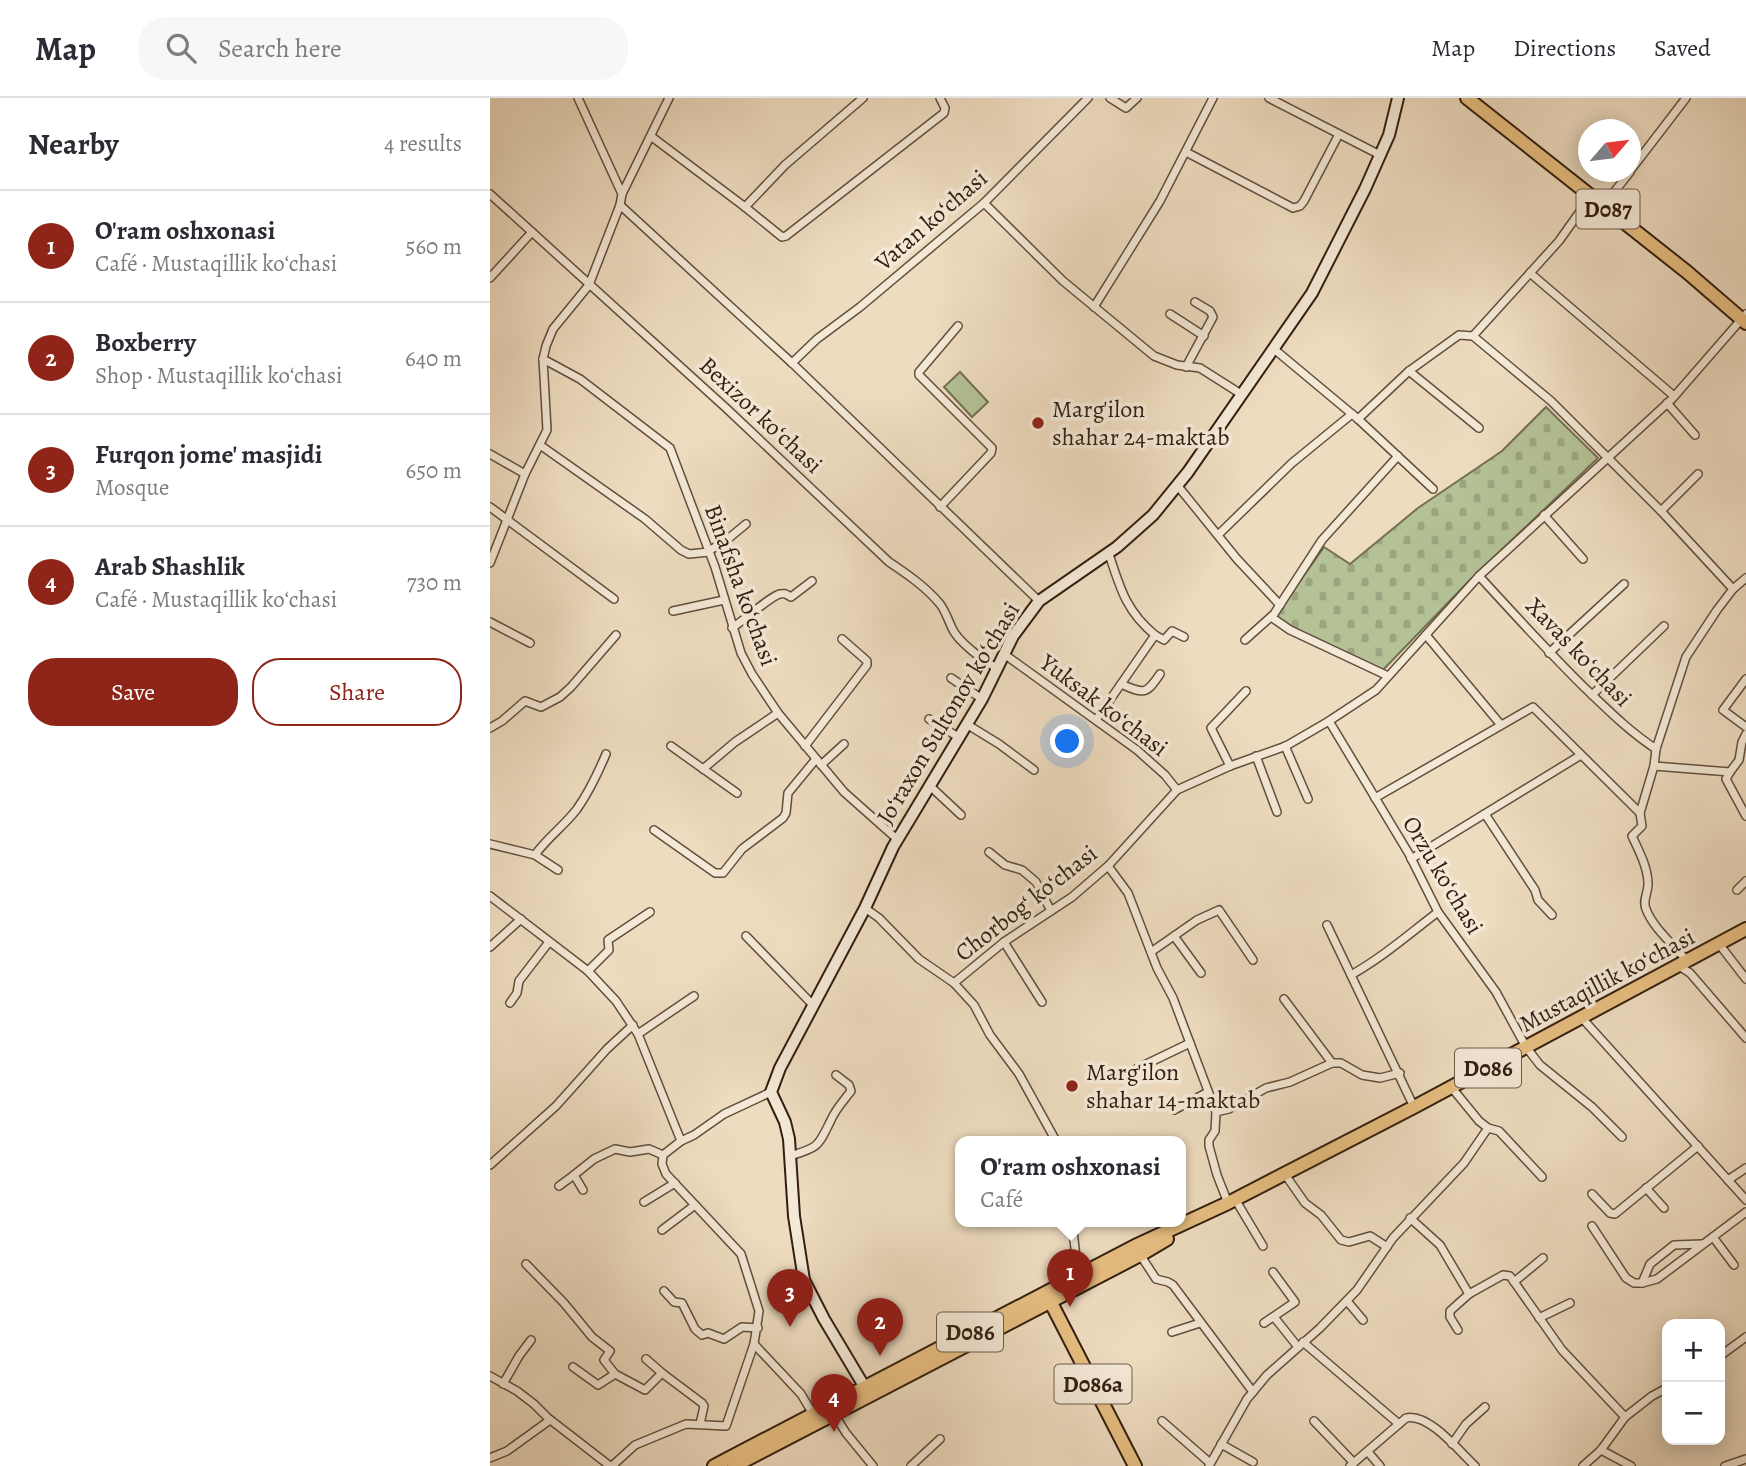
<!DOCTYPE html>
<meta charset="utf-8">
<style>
body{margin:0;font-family:Alegreya,serif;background:#f7f7f7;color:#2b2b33}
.controls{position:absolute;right:21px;bottom:21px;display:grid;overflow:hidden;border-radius:14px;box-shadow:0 4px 18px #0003}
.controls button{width:63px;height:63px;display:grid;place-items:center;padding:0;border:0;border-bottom:2px solid #e1e1e2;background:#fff;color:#2b2b33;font:35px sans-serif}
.compass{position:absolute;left:1088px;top:21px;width:63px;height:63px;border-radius:50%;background:#fff;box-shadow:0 4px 18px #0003;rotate:62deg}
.you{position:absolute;left:578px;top:644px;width:24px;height:24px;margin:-18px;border:5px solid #fff;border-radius:50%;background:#1a73e8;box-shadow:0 0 0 10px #1a73e833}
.badge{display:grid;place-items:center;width:46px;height:46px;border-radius:50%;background:#8f2418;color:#fff;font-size:23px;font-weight:700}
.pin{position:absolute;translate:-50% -58px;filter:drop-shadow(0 2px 4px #0008)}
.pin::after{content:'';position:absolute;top:37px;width:24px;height:21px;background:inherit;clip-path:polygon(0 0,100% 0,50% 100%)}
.popup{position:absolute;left:465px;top:1038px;width:231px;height:91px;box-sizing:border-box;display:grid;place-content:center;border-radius:14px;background:#fff;filter:drop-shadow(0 2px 5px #0005);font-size:23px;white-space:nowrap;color:#7c7c81}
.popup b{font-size:26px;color:#2b2b33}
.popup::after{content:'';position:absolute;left:50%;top:100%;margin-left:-14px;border:14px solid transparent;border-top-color:#fff}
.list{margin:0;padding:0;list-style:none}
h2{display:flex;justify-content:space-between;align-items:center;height:91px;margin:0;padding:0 28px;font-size:30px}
h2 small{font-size:23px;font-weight:400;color:#7c7c81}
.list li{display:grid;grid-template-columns:46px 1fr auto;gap:21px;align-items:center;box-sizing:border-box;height:112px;padding:0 28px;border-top:2px solid #e1e1e2}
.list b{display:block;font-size:26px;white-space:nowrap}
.list p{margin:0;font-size:23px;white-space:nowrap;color:#7c7c81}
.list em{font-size:23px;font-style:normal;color:#7c7c81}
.actions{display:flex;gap:14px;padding:21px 28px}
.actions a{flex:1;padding:16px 0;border:2px solid #8f2418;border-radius:28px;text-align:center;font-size:24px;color:#8f2418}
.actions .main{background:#8f2418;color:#fff}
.icon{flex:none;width:38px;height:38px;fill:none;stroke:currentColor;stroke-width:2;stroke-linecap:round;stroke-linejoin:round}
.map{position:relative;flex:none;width:1256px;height:1368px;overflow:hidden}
header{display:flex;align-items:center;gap:42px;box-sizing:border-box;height:98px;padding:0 35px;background:#fff;border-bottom:2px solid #e1e1e2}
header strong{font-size:33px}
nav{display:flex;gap:38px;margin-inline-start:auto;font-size:24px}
.search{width:490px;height:63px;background:#f7f7f7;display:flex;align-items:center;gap:18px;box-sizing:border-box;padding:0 24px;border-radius:28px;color:#7c7c81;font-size:26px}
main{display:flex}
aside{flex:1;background:#fff}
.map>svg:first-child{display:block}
.cemetery{fill:url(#cemetery-stones);stroke:#737052;stroke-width:2}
.park{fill:#b4c296;stroke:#737052;stroke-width:2}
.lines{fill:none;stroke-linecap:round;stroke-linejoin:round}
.street-casing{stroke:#614e3b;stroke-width:10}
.secondary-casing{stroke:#321e0f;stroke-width:14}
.primary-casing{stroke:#321e0f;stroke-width:16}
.street{stroke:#f4e8d6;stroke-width:7}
.secondary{stroke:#f4e8d6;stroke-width:10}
.primary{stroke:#e7be80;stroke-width:12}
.poi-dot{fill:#8f2418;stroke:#f4e8d6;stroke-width:2.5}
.labels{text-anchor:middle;stroke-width:7;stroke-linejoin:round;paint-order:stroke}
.shield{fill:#f4e8d6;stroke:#6c5b4b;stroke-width:2}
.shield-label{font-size:23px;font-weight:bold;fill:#321e0f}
.street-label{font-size:24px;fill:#321e0f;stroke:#f4e8d6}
.poi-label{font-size:24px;fill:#321e0f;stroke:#f4e8d6;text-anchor:start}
</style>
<header>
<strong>Map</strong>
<div class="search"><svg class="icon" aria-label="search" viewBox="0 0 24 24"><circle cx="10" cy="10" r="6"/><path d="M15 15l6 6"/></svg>Search here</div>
<nav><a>Map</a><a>Directions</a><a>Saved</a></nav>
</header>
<main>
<aside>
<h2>Nearby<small>4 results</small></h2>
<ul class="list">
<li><span class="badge">1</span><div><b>O'ram oshxonasi</b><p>Café · Mustaqillik koʻchasi</p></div><em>560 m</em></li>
<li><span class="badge">2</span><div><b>Boxberry</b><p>Shop · Mustaqillik koʻchasi</p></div><em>640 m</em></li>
<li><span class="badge">3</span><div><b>Furqon jome' masjidi</b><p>Mosque</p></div><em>650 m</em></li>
<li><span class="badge">4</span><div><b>Arab Shashlik</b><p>Café · Mustaqillik koʻchasi</p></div><em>730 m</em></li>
</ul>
<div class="actions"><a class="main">Save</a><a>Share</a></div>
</aside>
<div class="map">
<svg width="1256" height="1368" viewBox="0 0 1256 1368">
<defs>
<pattern id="cemetery-stones" width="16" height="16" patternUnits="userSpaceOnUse" patternTransform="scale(1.75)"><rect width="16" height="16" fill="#b4c296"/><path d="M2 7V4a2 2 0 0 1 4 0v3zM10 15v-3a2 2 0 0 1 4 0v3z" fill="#9ba680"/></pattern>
</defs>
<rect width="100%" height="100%" fill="#eedcc0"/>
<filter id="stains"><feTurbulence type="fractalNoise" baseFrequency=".00286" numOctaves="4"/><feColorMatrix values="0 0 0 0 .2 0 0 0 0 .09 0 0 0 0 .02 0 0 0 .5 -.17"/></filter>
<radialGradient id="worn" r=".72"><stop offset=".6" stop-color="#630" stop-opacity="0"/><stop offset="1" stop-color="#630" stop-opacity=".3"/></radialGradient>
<polygon class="cemetery" points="1056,309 1108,360 977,485 892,573 847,553 784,520 834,449 860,466 928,410 1012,353"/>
<polygon class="park" points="470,274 498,304 482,319 454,289"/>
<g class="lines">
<g class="street-casing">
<g id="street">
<polyline points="88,0 132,96"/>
<polyline points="620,0 636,10 647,0"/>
<polyline points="779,0 890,57"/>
<polyline points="162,39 255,109 295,67 373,0"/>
<polyline points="696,54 803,110 810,108 814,103 849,36"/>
<polyline points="1140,73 1196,0"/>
<path d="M0,96L236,310L399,464C417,476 436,489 450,506C456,514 458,522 462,530C467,543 495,564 507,570"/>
<polyline points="494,105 573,183 664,258 687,267 710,270 751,296"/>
<polyline points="130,107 302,265 549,503"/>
<polyline points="1113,108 1140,74"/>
<polyline points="255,109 292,139 296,138 454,15 455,10 450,0"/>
<polyline points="1040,175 1184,298"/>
<polyline points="0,180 42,134"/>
<polyline points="604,209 670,103 723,0"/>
<polyline points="680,216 714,238"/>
<polyline points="983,238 1061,303 1171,413 1243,491"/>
<polyline points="784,251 868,321 943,391"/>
<polyline points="53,261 90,281 180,350 225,469 251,555 262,576 288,615 354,694 408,742"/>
<polyline points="302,265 327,241 370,209 494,105 598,0"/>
<polyline points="696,269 723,219 720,213 705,204"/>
<polyline points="919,273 989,330"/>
<polyline points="1177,305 1205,337"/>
<polyline points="868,321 919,273 969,237 983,238 1069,143 1101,98"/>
<polyline points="50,347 155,421 191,452 199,456 219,454"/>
<polyline points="0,356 35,376"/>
<polyline points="687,387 747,461 790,507"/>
<polyline points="0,409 124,501"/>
<polyline points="450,409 501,355 502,350 429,277 429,274 468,228"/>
<polyline points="1171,413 1208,376"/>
<polyline points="1054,417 1093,461"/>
<polyline points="729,436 802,365 862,316"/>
<polyline points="218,453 233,445 256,426"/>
<polyline points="0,465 35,376 57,332 53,261 56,248 63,231 99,187 130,107 132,96 179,0"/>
<path d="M989,478C1025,517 1059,555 1097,592C1119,613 1140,634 1166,651"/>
<polyline points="183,513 234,502"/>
<polyline points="781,519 800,532 898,578"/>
<polyline points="0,524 40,545"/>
<path d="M242,530C252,524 282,497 290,496C296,495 295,496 301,499L322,483"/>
<polyline points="665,537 674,542 682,533 694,539"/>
<polyline points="936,537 1011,627"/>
<polyline points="755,542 784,516 832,442 908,358"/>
<polyline points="1059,555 1134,486"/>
<polyline points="514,556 647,652 675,677 687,692"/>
<polyline points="461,580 492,601"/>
<polyline points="1256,581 1233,612 1256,629"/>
<path d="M631,586C654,596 656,597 670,576"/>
<polyline points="1102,597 1174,528"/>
<polyline points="439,621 470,640"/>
<path d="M606,622L665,537C636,513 630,490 619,456"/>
<polyline points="839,623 919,756 948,814 1006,894 1036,949 1050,967 1102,1009 1132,1039"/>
<polyline points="478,627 509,646 544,672"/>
<polyline points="0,630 12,623 35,603 51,609 70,599 81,589 126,537"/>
<polyline points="181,648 247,695"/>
<polyline points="315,648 377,567 377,563 352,541"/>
<polyline points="795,648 818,701"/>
<polyline points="766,658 787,714"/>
<polyline points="331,667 354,646"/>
<polyline points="740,668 721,630 756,593"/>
<polyline points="1164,668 1240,674 1249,662 1252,644 1256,636"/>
<polyline points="213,671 245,644 288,615"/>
<polyline points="1240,674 1236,681 1256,718"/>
<polyline points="440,688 471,717"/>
<polyline points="885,700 1043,609 1150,715"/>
<polyline points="995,716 1045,792 1048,802 1062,817"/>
<polyline points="164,732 225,775 233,775 252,751 293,720 296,715 298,695 326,661"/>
<polyline points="0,746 45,757 68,772"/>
<polyline points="499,754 515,767 532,772 546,784 561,813"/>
<path d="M45,757C57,740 74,728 87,711C99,694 108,675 116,656"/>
<polyline points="921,761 1091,657"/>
<polyline points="618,768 638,795 667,870 683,900 726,1014 725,1033 719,1042 719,1048 727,1077 738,1105"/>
<polyline points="1247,792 1256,783"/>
<polyline points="0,798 98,873 126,903 148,936 191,1043"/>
<polyline points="375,810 389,820 429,861 464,885 484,907 500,937 529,976 566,1043"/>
<polyline points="837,827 924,1009"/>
<polyline points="256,838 322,906"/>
<polyline points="684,838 711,875"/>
<polyline points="514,844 552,904"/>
<polyline points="1229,846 1256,881"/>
<polyline points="0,849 31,821"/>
<polyline points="661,854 707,822 729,812 763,862"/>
<path d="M1197,863C1184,847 1163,830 1156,811C1152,802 1159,794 1158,784C1157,768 1149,753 1142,738L1152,728L1150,715L1164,668L1166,651L1196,559L1227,512L1243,491L1256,480"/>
<polyline points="1189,868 1200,875 1256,940"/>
<polyline points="98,873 119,852 118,842 160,814"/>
<path d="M861,877C893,859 919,836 948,814"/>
<polyline points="464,885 514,844 582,799 618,768 687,692 740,668 796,648 839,623 886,592 989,478 1182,301 1256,216"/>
<polyline points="794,901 842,965"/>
<polyline points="20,905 27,895 29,883 59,844"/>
<polyline points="1091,919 1256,1102"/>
<polyline points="148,936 204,898"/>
<polyline points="646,971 700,945"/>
<polyline points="962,990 989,1023 998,1030 1009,1033 1052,1079"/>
<polyline points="281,994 234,1016 204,1037 191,1043 173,1057 172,1066 176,1076 251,1156 269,1213 264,1246 311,1296 323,1316"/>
<polyline points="684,1012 718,994"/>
<polyline points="726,1014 739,1011 776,990 800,984 842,965 851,965 872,977 890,980 910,975"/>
<path d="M300,1058C330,1049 328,1048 341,1022C345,1012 354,1002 361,993L359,987L346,977"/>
<polyline points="0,1067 66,1008 117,951 143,927"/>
<polyline points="794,1075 815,1105 831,1117 851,1142 859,1144 880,1138 897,1149"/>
<polyline points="1238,1082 1256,1070"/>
<polyline points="69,1088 84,1077"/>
<polyline points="1156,1090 1174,1110"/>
<polyline points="93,1092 84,1077 104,1061 125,1051 140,1054 159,1051 173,1057"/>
<polyline points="1102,1096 1120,1115 1125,1116 1208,1048"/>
<polyline points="745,1101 773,1148"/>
<polyline points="154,1104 185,1085"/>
<polyline points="920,1120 950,1147 979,1196 1013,1177 1020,1178 1072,1252 1135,1319"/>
<polyline points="582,1123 588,1178"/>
<polyline points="1102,1128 1136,1180 1144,1185 1152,1185 1167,1181 1256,1114"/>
<polyline points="172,1132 205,1107"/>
<polyline points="1223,1139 1244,1167"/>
<polyline points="649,1155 666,1181 678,1184 683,1187 763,1294"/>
<polyline points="36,1166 74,1205 102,1239 120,1253 114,1262 125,1276 155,1292 172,1275 212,1305 214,1308 210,1326"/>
<polyline points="1024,1184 1053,1160"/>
<polyline points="1152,1185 1160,1166 1184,1147 1212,1146"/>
<polyline points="174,1193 184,1204 192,1205 205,1231 212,1237 218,1235 234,1241 252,1229 268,1230"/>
<polyline points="857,1203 873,1222"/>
<polyline points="784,1219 808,1249"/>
<polyline points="1049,1220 1080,1205"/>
<polyline points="774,1225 805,1204 783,1174"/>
<polyline points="968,1232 960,1219 960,1213 979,1196"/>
<polyline points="682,1234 710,1225"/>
<polyline points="813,1244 909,1326"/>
<polyline points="1230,1258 1256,1239"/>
<polyline points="156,1261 172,1275"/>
<polyline points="83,1269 108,1287 125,1276"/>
<polyline points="0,1278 27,1293 44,1306 58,1320 120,1368"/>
<polyline points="13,1286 29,1258 41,1242"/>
<polyline points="344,1316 356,1335 383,1368"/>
<polyline points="672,1323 720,1365"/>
<polyline points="824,1323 864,1365"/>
<polyline points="731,1346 763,1364"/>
<polyline points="962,1346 976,1326 995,1309"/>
<polyline points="1111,1352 1141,1368"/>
<polyline points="878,1354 890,1368"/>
<polyline points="0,1360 17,1353 60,1322"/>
<polyline points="122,1368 145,1347 196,1326 236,1328 264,1246"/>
<polyline points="421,1368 450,1341"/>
<polyline points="719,1368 757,1301 777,1277 830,1230 867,1192 903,1140 974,1065 998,1030"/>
<path d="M860,1368L916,1320C938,1314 970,1354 985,1368"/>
<polyline points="1093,1368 1111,1352 1135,1319 1162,1298 1177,1290"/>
<polyline points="1235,1368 1256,1361"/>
</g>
</g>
<g class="secondary-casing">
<polyline id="secondary" points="374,1288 334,1221 314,1182 304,1118 299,1041 295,1024 281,994 290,970 375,810 403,749 492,601 523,538 549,503 627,449 663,417 698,374 822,195 875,91 899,37 908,0"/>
</g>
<g class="primary-casing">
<g id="primary">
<polyline points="977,0 1197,174 1256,225"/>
<polyline points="557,1197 645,1368"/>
<polyline points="224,1368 645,1148 738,1105 924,1009 1256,831"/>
<polyline points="244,1368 650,1157 677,1141"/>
</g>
</g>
<use href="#street" class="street"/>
<use href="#secondary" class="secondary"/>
<use href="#primary" class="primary"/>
</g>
<g class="poi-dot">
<circle cx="548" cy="325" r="7"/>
<circle cx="582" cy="988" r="7"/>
</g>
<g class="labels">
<g class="shield">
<rect x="1086.5" y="91.5" width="63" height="39" rx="5"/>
<rect x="965" y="950.5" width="66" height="39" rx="5"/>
<rect x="447" y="1214.5" width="66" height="39" rx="5"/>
<rect x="564.5" y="1266.5" width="77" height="39" rx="5"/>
</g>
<g class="shield-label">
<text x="1118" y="119">D087</text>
<text x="998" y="978">D086</text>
<text x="480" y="1242">D086</text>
<text x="603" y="1294">D086a</text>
</g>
<g class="street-label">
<text transform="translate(441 122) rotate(-41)" y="8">Vatan koʻchasi</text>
<text transform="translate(271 317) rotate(43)" y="8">Bexizor koʻchasi</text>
<text transform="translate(251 487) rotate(70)" y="8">Binafsha koʻchasi</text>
<text transform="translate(1089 554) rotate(46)" y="8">Xavas koʻchasi</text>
<text transform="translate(614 607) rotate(37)" y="8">Yuksak koʻchasi</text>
<text transform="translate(458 615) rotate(-59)" y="8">Joʻraxon Sultonov koʻchasi</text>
<text transform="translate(953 777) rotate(59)" y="8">Orzu koʻchasi</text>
<text transform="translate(536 805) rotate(-38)" y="8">Chorbogʻ koʻchasi</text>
<text transform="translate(1117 882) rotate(-28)" y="8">Mustaqillik koʻchasi</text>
</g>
<g class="poi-label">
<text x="562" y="319">Marg'ilon<tspan x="562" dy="28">shahar 24-maktab</tspan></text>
<text x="596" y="982">Marg'ilon<tspan x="596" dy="28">shahar 14-maktab</tspan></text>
</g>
</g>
<rect width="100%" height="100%" filter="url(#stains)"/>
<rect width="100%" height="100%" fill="url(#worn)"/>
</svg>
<div class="controls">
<button>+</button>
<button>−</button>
</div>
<svg class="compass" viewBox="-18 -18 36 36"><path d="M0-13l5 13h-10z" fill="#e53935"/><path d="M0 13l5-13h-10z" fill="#7c7c81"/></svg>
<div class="you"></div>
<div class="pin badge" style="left:580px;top:1209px">1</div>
<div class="popup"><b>O'ram oshxonasi</b>Café</div>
<div class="pin badge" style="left:390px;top:1258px">2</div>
<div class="pin badge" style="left:300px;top:1229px">3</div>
<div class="pin badge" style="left:344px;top:1334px">4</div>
</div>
</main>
